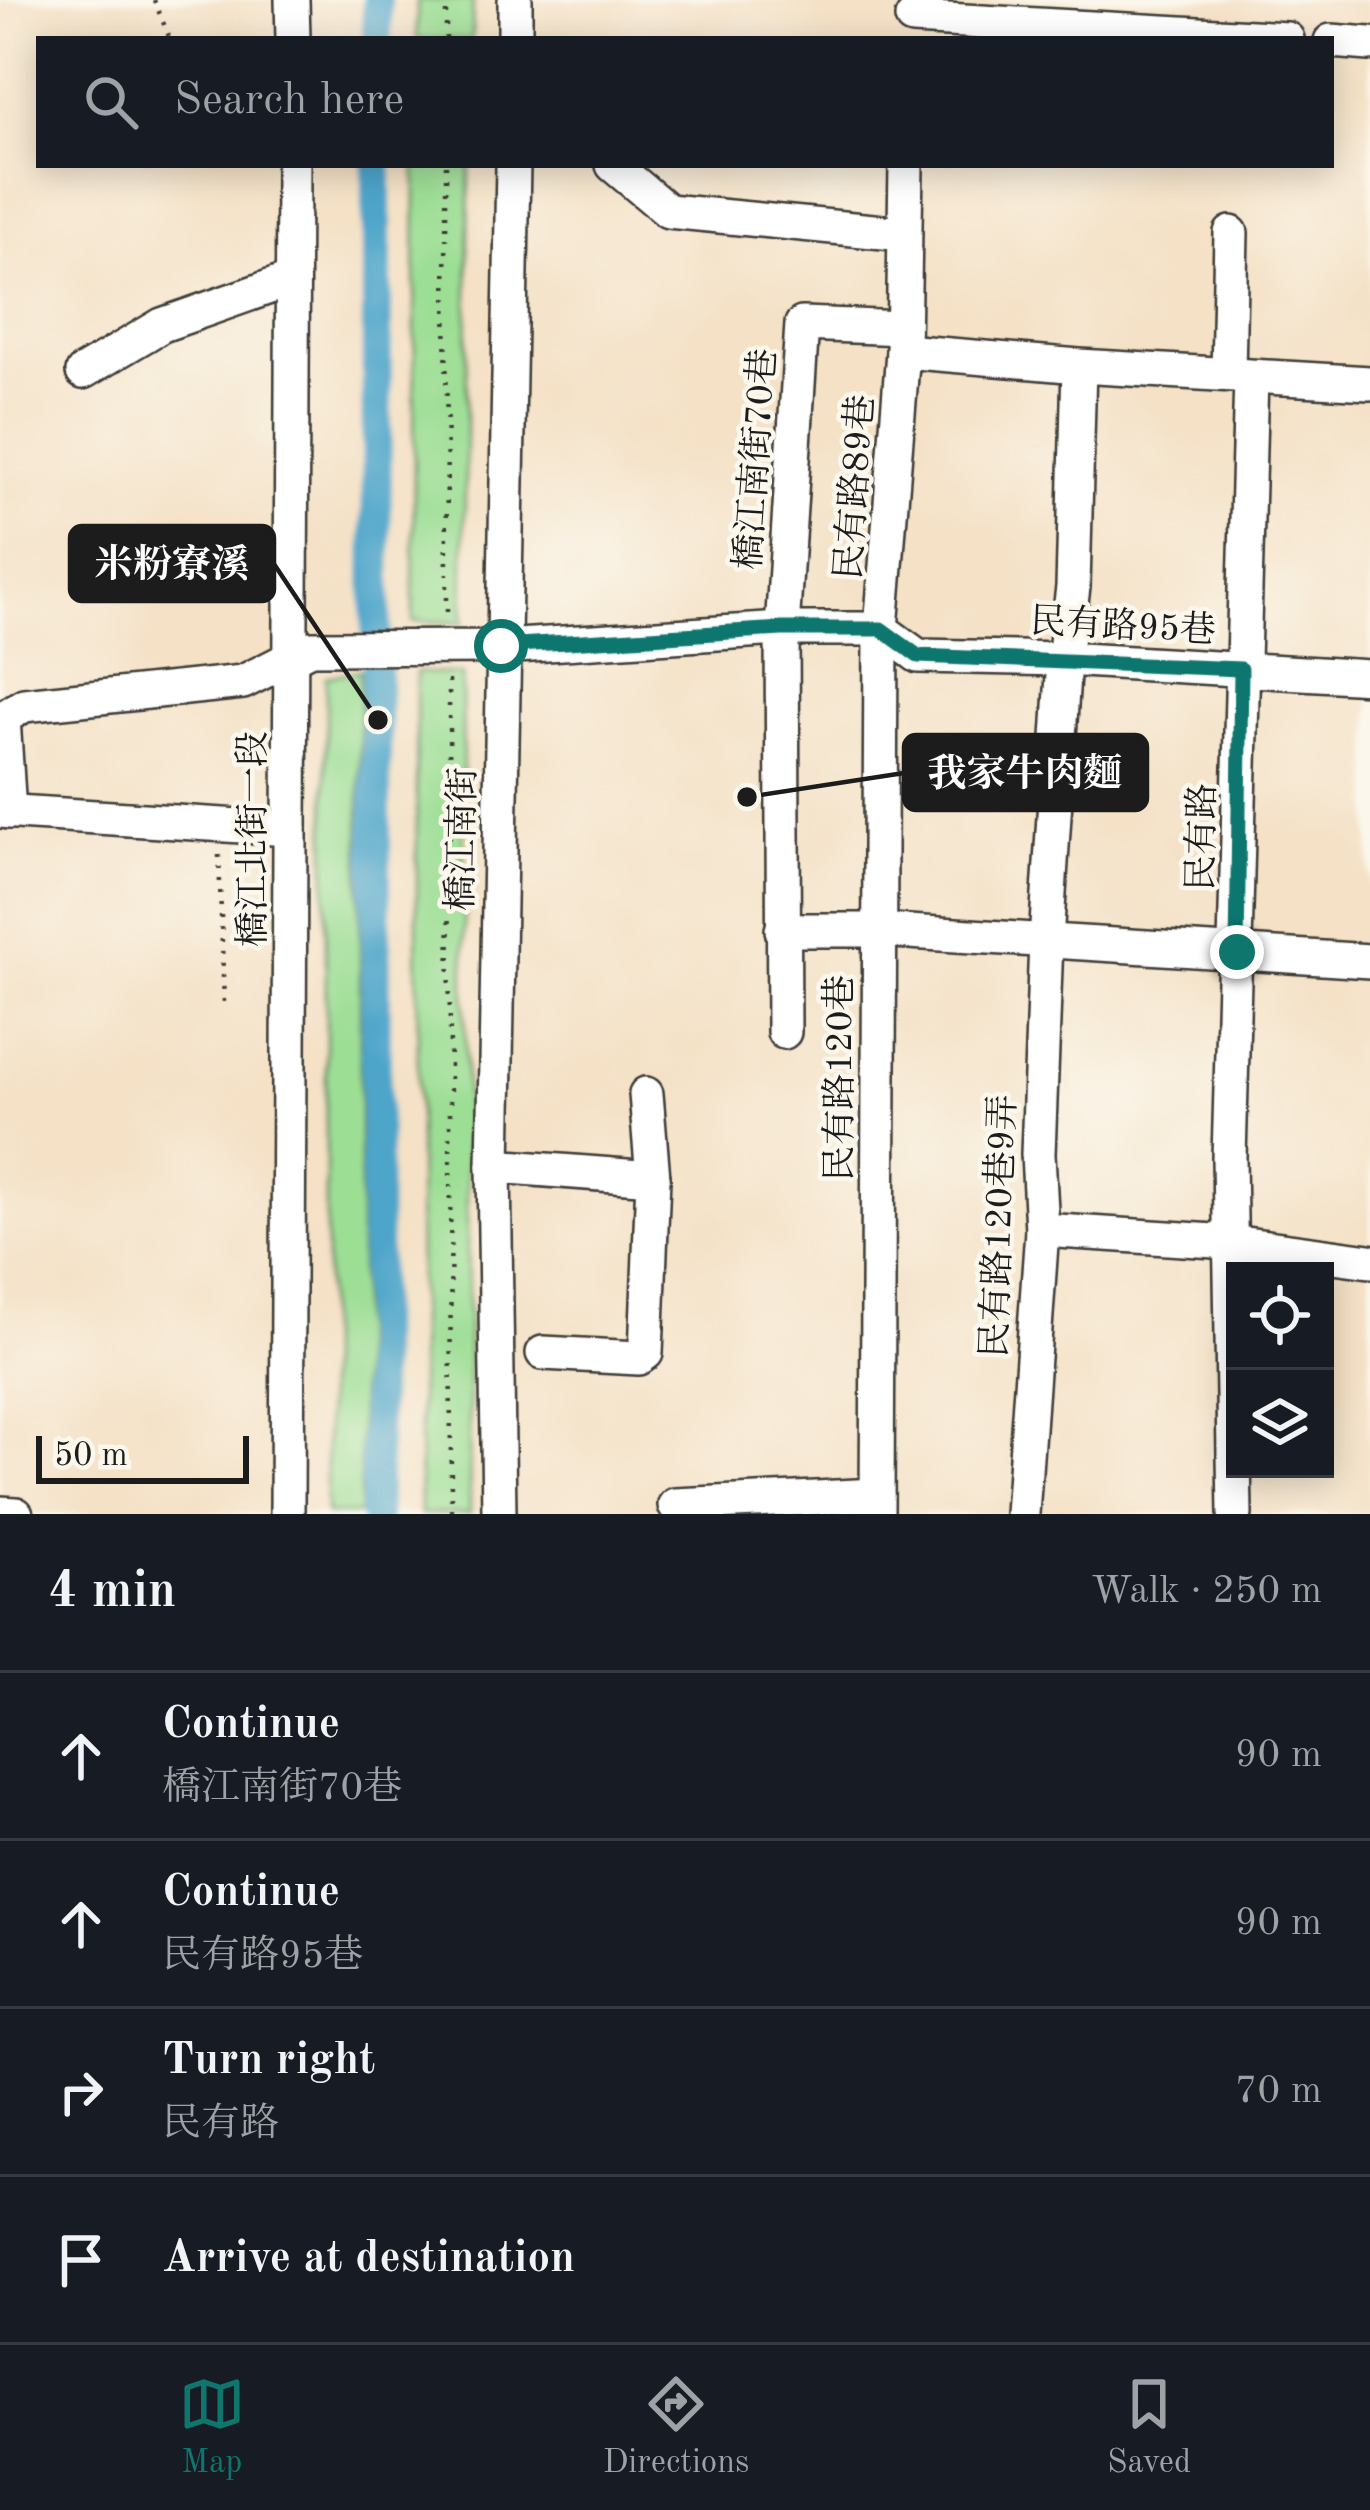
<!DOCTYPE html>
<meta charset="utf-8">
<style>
body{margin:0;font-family:"Old Standard TT","Noto Serif TC",serif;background:#242831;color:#f1f3f6}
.controls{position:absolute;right:36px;bottom:36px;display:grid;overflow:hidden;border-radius:0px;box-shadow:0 6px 30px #0003}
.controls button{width:108px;height:108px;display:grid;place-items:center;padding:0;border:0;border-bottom:3px solid #363941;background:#171b24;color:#f1f3f6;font:60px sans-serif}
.scale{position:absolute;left:36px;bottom:30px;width:213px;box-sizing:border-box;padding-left:12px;border:6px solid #1c1c1c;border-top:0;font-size:33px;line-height:42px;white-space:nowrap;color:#1c1c1c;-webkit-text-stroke:9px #fbf7ec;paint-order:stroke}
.stop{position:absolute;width:36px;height:36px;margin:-27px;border:9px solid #0f766e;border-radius:50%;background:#fff}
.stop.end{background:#0f766e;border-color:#fff;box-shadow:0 3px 12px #0008}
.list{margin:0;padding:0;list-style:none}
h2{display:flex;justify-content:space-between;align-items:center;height:156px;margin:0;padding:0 48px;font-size:51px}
h2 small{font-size:39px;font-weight:400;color:#9ea1a6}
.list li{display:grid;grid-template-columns:78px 1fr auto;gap:36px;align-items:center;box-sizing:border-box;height:168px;padding:0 48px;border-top:3px solid #363941}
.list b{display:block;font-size:45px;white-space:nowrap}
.list p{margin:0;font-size:39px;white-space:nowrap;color:#9ea1a6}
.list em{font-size:39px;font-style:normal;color:#9ea1a6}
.icon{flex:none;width:66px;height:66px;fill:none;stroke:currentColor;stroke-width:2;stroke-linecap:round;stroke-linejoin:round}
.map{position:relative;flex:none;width:1370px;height:1514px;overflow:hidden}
.search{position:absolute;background:#171b24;box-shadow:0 6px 30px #0003;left:36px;right:36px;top:36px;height:132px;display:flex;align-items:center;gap:30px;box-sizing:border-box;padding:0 42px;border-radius:0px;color:#9ea1a6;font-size:45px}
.sheet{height:828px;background:#171b24}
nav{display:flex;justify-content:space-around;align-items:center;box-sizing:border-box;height:168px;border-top:3px solid #363941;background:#171b24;font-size:33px;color:#9ea1a6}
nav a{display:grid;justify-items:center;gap:6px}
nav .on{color:#0f766e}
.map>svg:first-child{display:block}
.green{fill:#9dde95;stroke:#5c7d58;stroke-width:3}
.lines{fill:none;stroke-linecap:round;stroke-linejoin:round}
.canal{stroke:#4da5ca;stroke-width:30}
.minor-casing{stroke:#3c3a36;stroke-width:38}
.path{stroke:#3c3a36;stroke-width:4.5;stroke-dasharray:3 9;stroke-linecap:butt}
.minor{stroke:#fff;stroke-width:33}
.route{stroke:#0f766e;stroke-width:15}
.labels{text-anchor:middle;stroke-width:9;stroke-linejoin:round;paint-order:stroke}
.street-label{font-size:36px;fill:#1c1c1c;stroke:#fbf7ec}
.leader{fill:none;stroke:#1c1c1c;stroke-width:4.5}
.callout-dot{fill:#1c1c1c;stroke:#fbf7ec;stroke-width:4.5}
.callout{fill:#1c1c1c;stroke:#1c1c1c;stroke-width:4.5}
.callout-label{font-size:39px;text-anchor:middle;font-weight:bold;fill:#fff}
</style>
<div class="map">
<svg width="1370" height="1514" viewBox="0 0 1370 1514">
<rect width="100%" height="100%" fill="#fbf7ec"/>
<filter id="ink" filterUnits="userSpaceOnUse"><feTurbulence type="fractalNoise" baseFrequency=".00833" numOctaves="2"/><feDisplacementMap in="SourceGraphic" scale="24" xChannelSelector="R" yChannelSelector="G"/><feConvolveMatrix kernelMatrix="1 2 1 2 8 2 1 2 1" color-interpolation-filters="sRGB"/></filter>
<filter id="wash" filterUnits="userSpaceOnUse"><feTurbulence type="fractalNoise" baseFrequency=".004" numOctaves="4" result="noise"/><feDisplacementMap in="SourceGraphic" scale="48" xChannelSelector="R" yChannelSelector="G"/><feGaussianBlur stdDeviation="2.7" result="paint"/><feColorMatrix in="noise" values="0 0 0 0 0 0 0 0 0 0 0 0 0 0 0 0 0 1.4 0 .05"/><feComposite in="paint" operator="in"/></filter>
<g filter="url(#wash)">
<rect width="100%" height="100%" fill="#f4e1c6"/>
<g class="green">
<polygon points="417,0 473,0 472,39 417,39"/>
<polygon points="416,165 470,165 463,623 413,621"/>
<polygon points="360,670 360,1514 326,1514 326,677"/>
<polygon points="416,672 462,675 470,1514 420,1514"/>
</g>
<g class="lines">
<g class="canal">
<polyline points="377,0 377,39"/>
<polyline points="375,1514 377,165"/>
</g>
</g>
</g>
<g filter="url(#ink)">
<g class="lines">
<g class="minor-casing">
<g id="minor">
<polyline points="292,0 293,39"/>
<polyline points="912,18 1287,39"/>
<polyline points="515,39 515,0"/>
<polyline points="1331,41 1370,44"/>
<polyline points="613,165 668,211 904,234"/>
<polyline points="903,351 1079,366 1370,383"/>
<polyline points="83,372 162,325 292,279"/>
<polyline points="1228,374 1231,233"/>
<polyline points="881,629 918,656 1064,659 1370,677"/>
<polyline points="0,811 290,829"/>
<polyline points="9,812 3,718 24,705 243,682 310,648 501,647 782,629 881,629"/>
<polyline points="782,930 877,930 1370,961"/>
<polyline points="784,1032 782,629 802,324 903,328"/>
<polyline points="494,1166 653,1178"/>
<polyline points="1042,1230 1231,1242 1370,1261"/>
<polyline points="543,1353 639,1358 646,1353 653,1178 646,1094"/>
<polyline points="675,1505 877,1495"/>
<polyline points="0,1513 16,1514"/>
<polyline points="287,1514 293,165"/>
<polyline points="499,1514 494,1166 513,165"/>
<polyline points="877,1514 881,629 903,351 906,165"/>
<polyline points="1022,1514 1042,1230 1038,1154 1046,941 1064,659 1073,587 1079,366"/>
<polyline points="1235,1514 1229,1158 1251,377"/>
</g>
</g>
<g class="path">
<polyline points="154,0 170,39"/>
<polyline points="446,39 446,0"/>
<polyline points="446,165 447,614"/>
<polyline points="197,166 197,165"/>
<polyline points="449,680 451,1514"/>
<polyline points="219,855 224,1004"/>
</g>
<use href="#minor" class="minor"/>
</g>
</g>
<g class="lines" filter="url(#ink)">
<polyline class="route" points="501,646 782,629 881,629 918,656 1241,669 1237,952"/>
</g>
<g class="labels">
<g class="street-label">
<text transform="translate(754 459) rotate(-86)" y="13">橋江南街70巷</text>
<text transform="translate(853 487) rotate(-86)" y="13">民有路89巷</text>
<text transform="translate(1123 624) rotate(3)" y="13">民有路95巷</text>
<text transform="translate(1200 837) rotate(-89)" y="13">民有路</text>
<text transform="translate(251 839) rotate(-90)" y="13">橋江北街一段</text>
<text transform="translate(460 839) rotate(-89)" y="13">橋江南街</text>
<text transform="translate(838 1078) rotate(-90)" y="13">民有路120巷</text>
<text transform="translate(997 1226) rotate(-88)" y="13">民有路120巷9弄</text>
</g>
</g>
<path class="leader" d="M378 720L274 564M747 797L904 773"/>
<g class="callout-dot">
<circle cx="378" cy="720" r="12"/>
<circle cx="747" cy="797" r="12"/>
</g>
<g class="callout">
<rect x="70" y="526" width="204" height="75" rx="12"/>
<rect x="904" y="735" width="243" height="75" rx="12"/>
</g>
<g class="callout-label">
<text x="172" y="577">米粉寮溪</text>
<text x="1025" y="786">我家牛肉麵</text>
</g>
</svg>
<div class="controls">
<button><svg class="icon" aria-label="locate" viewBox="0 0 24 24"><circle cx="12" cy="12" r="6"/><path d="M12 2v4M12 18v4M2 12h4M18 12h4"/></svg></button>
<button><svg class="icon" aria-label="layers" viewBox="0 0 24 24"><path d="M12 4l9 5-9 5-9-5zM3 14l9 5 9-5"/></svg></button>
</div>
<div class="scale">50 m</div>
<div class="stop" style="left:501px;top:646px"></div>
<div class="stop end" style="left:1237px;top:952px"></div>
<div class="search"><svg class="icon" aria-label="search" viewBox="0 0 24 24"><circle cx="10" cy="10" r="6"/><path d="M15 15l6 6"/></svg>Search here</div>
</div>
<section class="sheet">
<h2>4 min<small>Walk · 250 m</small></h2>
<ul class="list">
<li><svg class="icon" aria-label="ahead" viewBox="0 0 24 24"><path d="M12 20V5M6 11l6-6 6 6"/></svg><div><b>Continue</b><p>橋江南街70巷</p></div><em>90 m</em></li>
<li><svg class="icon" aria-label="ahead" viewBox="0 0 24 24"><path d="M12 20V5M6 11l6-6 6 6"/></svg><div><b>Continue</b><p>民有路95巷</p></div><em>90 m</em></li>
<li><svg class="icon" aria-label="right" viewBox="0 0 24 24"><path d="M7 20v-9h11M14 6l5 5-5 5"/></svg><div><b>Turn right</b><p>民有路</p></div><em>70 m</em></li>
<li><svg class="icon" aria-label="arrive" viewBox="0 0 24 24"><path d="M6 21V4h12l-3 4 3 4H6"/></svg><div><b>Arrive at destination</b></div></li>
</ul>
</section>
<nav>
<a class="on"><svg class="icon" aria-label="map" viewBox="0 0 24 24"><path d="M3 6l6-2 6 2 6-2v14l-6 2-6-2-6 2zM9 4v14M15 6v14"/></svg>Map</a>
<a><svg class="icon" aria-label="directions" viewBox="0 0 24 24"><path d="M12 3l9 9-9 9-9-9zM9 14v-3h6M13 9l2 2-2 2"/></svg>Directions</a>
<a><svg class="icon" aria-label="saved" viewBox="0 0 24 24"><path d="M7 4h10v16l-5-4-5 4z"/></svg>Saved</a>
</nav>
